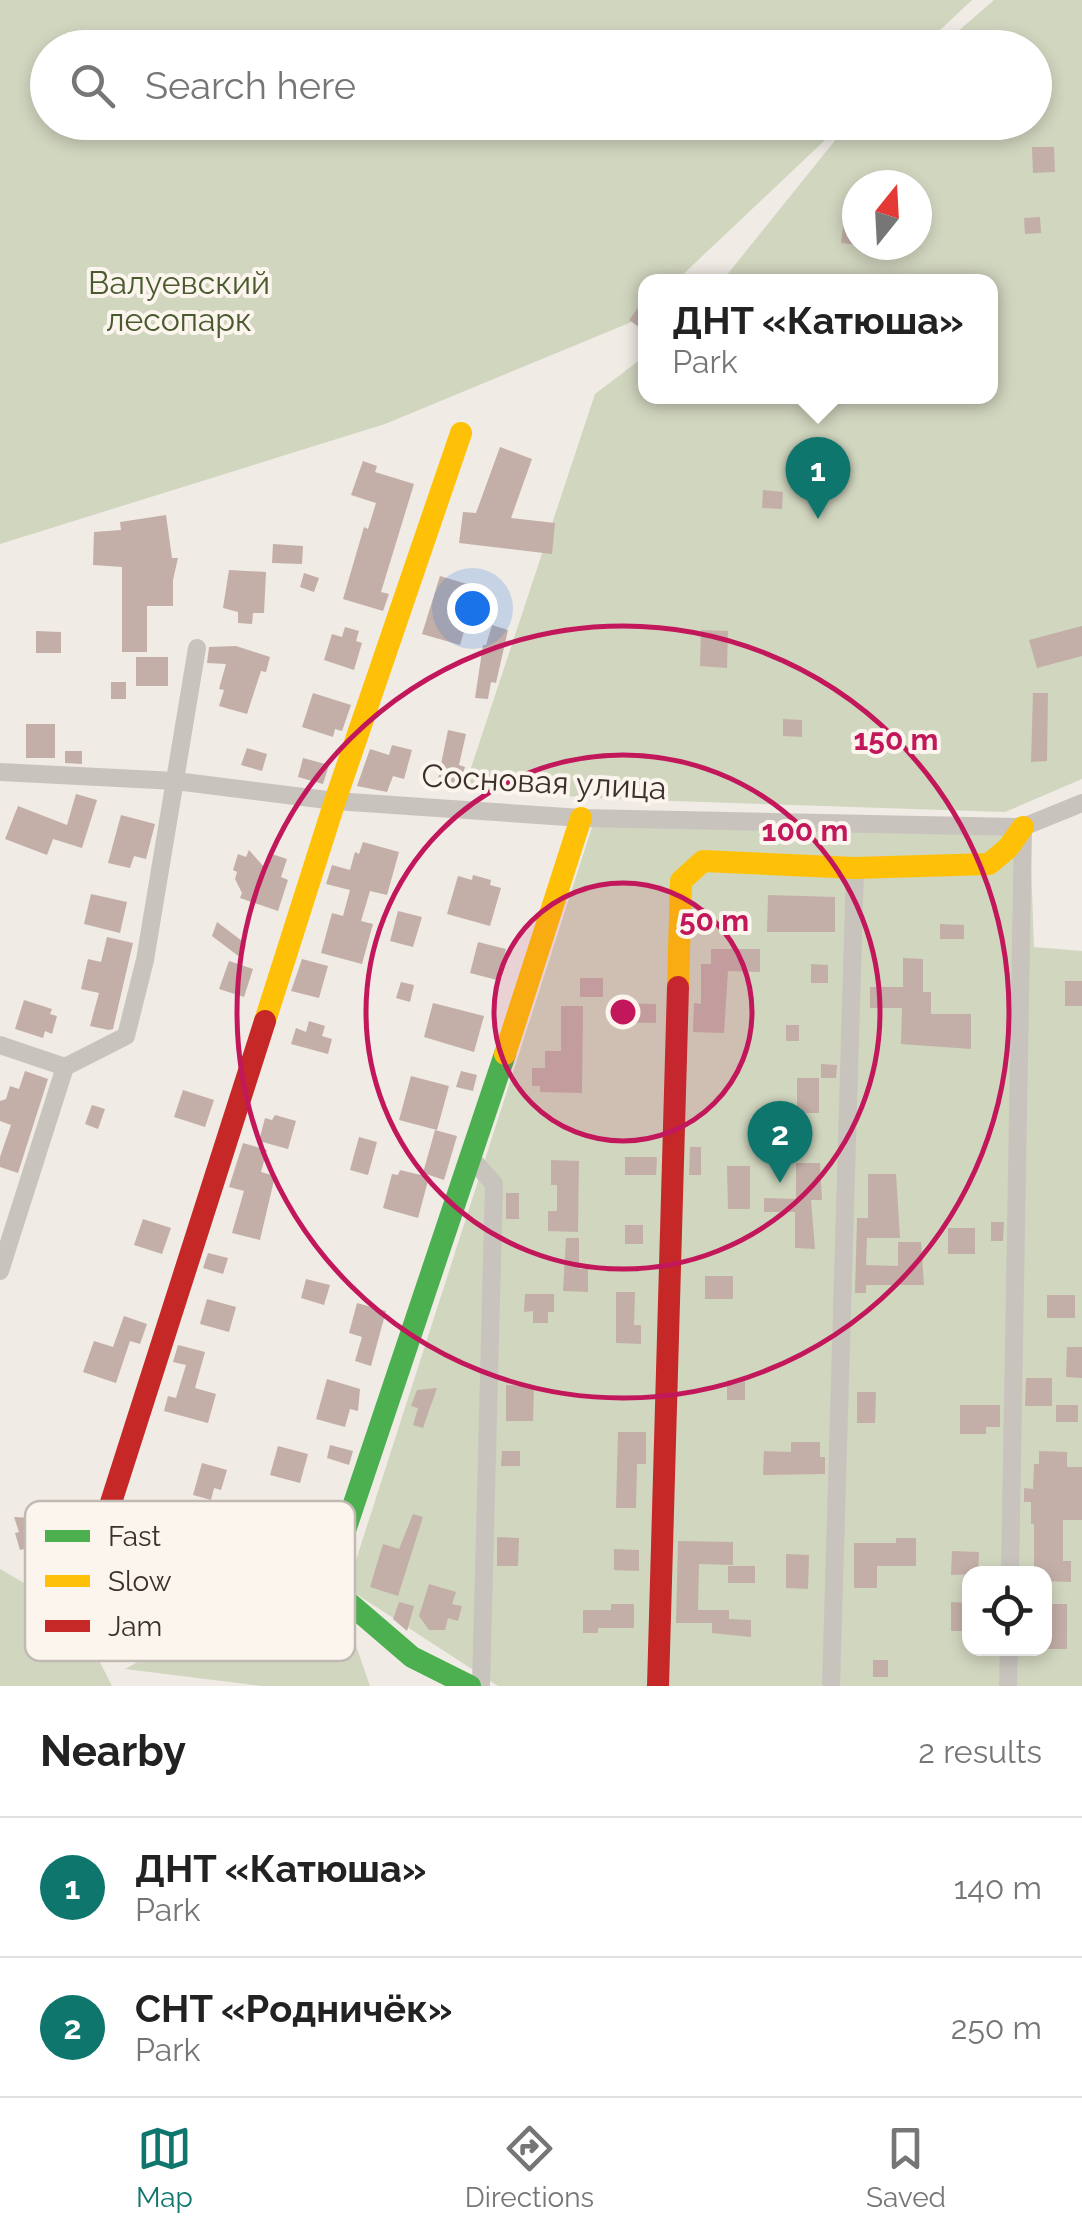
<!DOCTYPE html>
<meta charset="utf-8">
<style>
body{margin:0;font-family:Raleway,sans-serif;background:#f6f6f6;color:#222}
.controls{position:absolute;right:30px;bottom:30px;display:grid;overflow:hidden;border-radius:20px;box-shadow:0 5px 15px #0003}
.controls button{width:90px;height:90px;display:grid;place-items:center;padding:0;border:0;border-bottom:2px solid #e0e0e0;background:#fff;color:#222;font:50px sans-serif}
.compass{position:absolute;left:842px;top:170px;width:90px;height:90px;border-radius:50%;background:#fff;box-shadow:0 5px 15px #0003;rotate:18deg}
.you{position:absolute;left:472px;top:608px;width:35px;height:35px;margin:-25px;border:8px solid #fff;border-radius:50%;background:#1a73e8;box-shadow:0 0 0 15px #1a73e833}
.badge{display:grid;place-items:center;width:65px;height:65px;border-radius:50%;background:#0f766e;color:#fff;font-size:32px;font-weight:700}
.pin{position:absolute;translate:-50% -82px;filter:drop-shadow(0 2px 5px #0008)}
.pin::after{content:'';position:absolute;top:52px;width:35px;height:30px;background:inherit;clip-path:polygon(0 0,100% 0,50% 100%)}
.popup{position:absolute;left:638px;top:274px;width:360px;height:130px;box-sizing:border-box;display:grid;place-content:center;border-radius:20px;background:#fff;filter:drop-shadow(0 2px 8px #0005);font-size:32px;white-space:nowrap;color:#767676}
.popup b{font-size:38px;color:#222}
.popup::after{content:'';position:absolute;left:50%;top:100%;margin-left:-20px;border:20px solid transparent;border-top-color:#fff}
.list{margin:0;padding:0;list-style:none}
h2{display:flex;justify-content:space-between;align-items:center;height:130px;margin:0;padding:0 40px;font-size:42px}
h2 small{font-size:32px;font-weight:400;color:#767676}
.list li{display:grid;grid-template-columns:65px 1fr auto;gap:30px;align-items:center;box-sizing:border-box;height:140px;padding:0 40px;border-top:2px solid #e0e0e0}
.list b{display:block;font-size:38px;white-space:nowrap}
.list p{margin:0;font-size:32px;white-space:nowrap;color:#767676}
.list em{font-size:32px;font-style:normal;color:#767676}
.icon{flex:none;width:55px;height:55px;fill:none;stroke:currentColor;stroke-width:2;stroke-linecap:round;stroke-linejoin:round}
.map{position:relative;flex:none;width:1082px;height:1686px;overflow:hidden}
.search{position:absolute;background:#fff;box-shadow:0 5px 15px #0003;left:30px;right:30px;top:30px;height:110px;display:flex;align-items:center;gap:25px;box-sizing:border-box;padding:0 35px;border-radius:55px;color:#767676;font-size:38px}
.sheet{height:410px;background:#fff}
nav{display:flex;justify-content:space-around;align-items:center;box-sizing:border-box;height:140px;border-top:2px solid #e0e0e0;background:#fff;font-size:28px;color:#767676}
nav a{display:grid;justify-items:center;gap:5px}
nav .on{color:#0f766e}
.map>svg:first-child{display:block}
.green{fill:#d1d6bf;fill-rule:evenodd}
.building{fill:#c3afa7}
.lines{fill:none;stroke-linecap:round;stroke-linejoin:round}
.street{stroke:#c9c3be;stroke-width:18}
.fast{stroke:#4caf50;stroke-width:22}
.slow{stroke:#ffc107;stroke-width:22}
.jam{stroke:#c62828;stroke-width:22}
.ring{fill:none;stroke:#c2185b;stroke-width:5}
.labels{text-anchor:middle;stroke-width:8;stroke-linejoin:round;paint-order:stroke}
.park-label{font-size:32px;fill:#4a5a2e;stroke:#fbf5ee}
.street-label{font-size:32px;fill:#3b302b;stroke:#fbf5ee}
.key{fill:#fbf5ee;stroke:#c1bab4;stroke-width:2.5}
.key-label{font-size:28px;fill:#3b302b}
.centre{fill:#c2185b;stroke:#fbf5ee;stroke-width:5}
.ring-label{font-size:30px;text-anchor:middle;font-weight:bold;fill:#c2185b;stroke:#fbf5ee;stroke-width:8;stroke-linejoin:round;paint-order:stroke}
</style>
<div class="map">
<svg width="1082" height="1686" viewBox="0 0 1082 1686">
<rect width="100%" height="100%" fill="#f0ebe5"/>
<g class="green">
<polygon points="0,0 972,0 922,47 48,48 48,122 843,123 676,281 646,282 645,310 634,321 385,424 0,544"/>
<path d="M994,0H1082V779L1005,812L612,799L464,789L595,394L645,356L646,396H990V282L722,281L837,138L854,123L1034,122V48L940,47ZM857,185H917V245H857Z"/>
<path d="M593,824L1030,836L1034,947L1082,951V1686H498L347,1588ZM970,1574H1044V1648H970Z"/>
<polygon points="0,1569 75,1613 112,1686 0,1686"/>
<polygon points="283,1613 353,1637 370,1686 263,1686 125,1669 218,1618"/>
</g>
<g class="building">
<polygon points="1032,147 1054,147 1055,172 1033,173"/>
<polygon points="1040,217 1041,233 1025,234 1024,218"/>
<polygon points="844,220 857,222 857,245 841,243"/>
<polygon points="646,297 646,332 629,320"/>
<polygon points="500,447 532,459 511,518 555,523 552,554 459,543 463,512 476,513"/>
<polygon points="363,461 377,466 375,472 414,484 381,592 389,594 383,611 343,599 364,527 368,529 376,503 351,495"/>
<polygon points="763,490 783,492 782,509 762,508"/>
<polygon points="166,515 172,558 178,558 173,580 173,606 147,606 147,652 122,652 122,567 93,565 94,532 121,530 120,522"/>
<polygon points="273,544 303,546 302,564 272,563"/>
<polygon points="229,570 266,572 264,613 253,613 252,624 238,623 238,612 223,608"/>
<polygon points="304,573 319,578 314,592 300,587"/>
<polygon points="440,576 477,587 460,645 422,634"/>
<polygon points="492,625 508,630 496,683 491,682 488,699 475,698 483,645 486,645"/>
<polygon points="1082,626 1082,656 1037,668 1029,640"/>
<polygon points="345,627 359,631 356,641 362,643 354,670 324,660 332,634 342,637"/>
<polygon points="701,630 728,631 727,668 700,666"/>
<polygon points="36,631 61,632 61,653 36,653"/>
<polygon points="236,646 270,657 266,672 261,671 247,714 219,706 224,690 219,689 226,664 207,663 209,647"/>
<rect x="136" y="657" width="32" height="29"/>
<rect x="111" y="682" width="15" height="17"/>
<polygon points="313,693 351,705 342,731 335,729 333,737 302,727"/>
<polygon points="1033,693 1048,693 1047,761 1031,762"/>
<polygon points="783,719 802,720 802,737 783,736"/>
<rect x="26" y="724" width="29" height="34"/>
<polygon points="448,730 466,734 459,765 465,767 459,786 438,779"/>
<polygon points="392,745 412,750 404,779 393,776 387,792 357,786 370,749 389,755"/>
<polygon points="247,748 267,754 262,771 241,765"/>
<polygon points="65,751 82,751 82,764 65,763"/>
<polygon points="303,758 329,765 323,784 298,777"/>
<polygon points="76,794 97,800 82,848 53,839 47,855 5,839 18,806 67,825"/>
<polygon points="121,815 155,824 146,859 134,856 130,868 108,863"/>
<polygon points="363,842 399,852 387,895 370,891 361,921 373,924 362,964 321,953 332,913 343,916 350,890 326,884 332,865 350,870 355,852 359,854"/>
<polygon points="249,850 264,867 269,853 287,859 281,877 288,880 278,911 240,898 242,893 235,879 237,872 233,870 238,854 246,857"/>
<polygon points="473,875 491,880 490,885 501,888 490,926 447,914 458,876 472,880"/>
<polygon points="91,894 127,902 120,933 84,924"/>
<polygon points="768,895 835,897 835,932 767,932"/>
<polygon points="398,911 422,917 413,947 390,941"/>
<polygon points="217,922 246,944 241,958 212,936"/>
<polygon points="940,924 964,925 964,939 940,939"/>
<polygon points="107,937 133,943 113,1029 109,1030 90,1026 99,993 81,989 88,959 101,962"/>
<polygon points="478,942 506,949 497,980 470,973"/>
<polygon points="711,949 760,949 760,972 728,971 724,1033 693,1032 694,1003 701,1004 701,964 711,964"/>
<polygon points="903,958 923,959 923,992 931,992 931,1014 971,1014 971,1049 901,1044 902,1008 870,1008 870,987 903,987"/>
<polygon points="302,959 328,966 319,998 291,991"/>
<polygon points="229,961 253,969 244,997 219,989"/>
<polygon points="811,964 828,965 828,983 811,983"/>
<rect x="580" y="978" width="23" height="19"/>
<rect x="1065" y="981" width="17" height="25"/>
<polygon points="401,982 414,985 410,1002 396,998"/>
<polygon points="24,1000 52,1009 50,1014 57,1016 52,1034 45,1031 43,1038 15,1029"/>
<polygon points="433,1003 484,1016 474,1052 424,1037"/>
<polygon points="613,1003 656,1004 656,1023 612,1022"/>
<polygon points="561,1006 583,1006 582,1093 540,1092 540,1086 532,1086 532,1068 545,1068 545,1051 561,1051"/>
<polygon points="309,1021 325,1026 322,1036 332,1039 328,1054 291,1044 296,1028 306,1032"/>
<rect x="786" y="1025" width="13" height="16"/>
<polygon points="821,1064 837,1065 836,1078 821,1078"/>
<polygon points="25,1071 48,1079 18,1173 0,1167 0,1157 11,1125 0,1121 0,1101 6,1099 10,1086 19,1089"/>
<polygon points="461,1071 477,1075 473,1091 456,1087"/>
<polygon points="411,1076 449,1086 437,1130 399,1120"/>
<rect x="797" y="1078" width="22" height="35"/>
<polygon points="183,1090 214,1100 205,1127 174,1117"/>
<polygon points="92,1105 105,1109 98,1129 85,1124"/>
<polygon points="275,1115 296,1121 288,1149 259,1141 265,1118 272,1120"/>
<polygon points="435,1130 457,1136 444,1180 423,1173"/>
<polygon points="768,1132 795,1132 795,1152 768,1151"/>
<polygon points="359,1137 377,1142 368,1175 350,1170"/>
<polygon points="243,1143 267,1150 261,1172 275,1176 260,1240 232,1233 244,1191 229,1187"/>
<polygon points="690,1147 701,1147 701,1175 689,1175"/>
<polygon points="625,1157 657,1157 656,1175 625,1175"/>
<polygon points="551,1160 579,1161 578,1232 548,1231 548,1211 557,1211 557,1185 551,1185"/>
<polygon points="796,1163 820,1163 822,1200 811,1200 815,1249 795,1248 795,1212 764,1212 764,1198 796,1199"/>
<polygon points="727,1166 750,1166 750,1209 728,1209"/>
<polygon points="400,1170 429,1177 418,1218 383,1208 392,1174 398,1175"/>
<polygon points="868,1174 896,1174 900,1238 867,1238 866,1265 898,1266 898,1242 921,1242 924,1285 866,1285 866,1293 855,1293 857,1218 868,1218"/>
<rect x="506" y="1193" width="13" height="26"/>
<polygon points="143,1219 171,1228 162,1254 134,1245"/>
<polygon points="991,1222 1004,1222 1003,1241 991,1241"/>
<rect x="625" y="1225" width="18" height="19"/>
<rect x="948" y="1228" width="27" height="26"/>
<polygon points="566,1238 579,1238 579,1269 588,1269 588,1292 563,1291"/>
<polygon points="208,1253 228,1258 223,1274 203,1268"/>
<rect x="705" y="1276" width="28" height="23"/>
<polygon points="306,1279 330,1285 324,1305 301,1298"/>
<polygon points="616,1292 635,1292 634,1325 641,1325 641,1344 616,1343"/>
<polygon points="525,1294 554,1294 554,1312 548,1312 548,1323 533,1323 533,1311 524,1312"/>
<rect x="1047" y="1295" width="28" height="23"/>
<polygon points="207,1299 236,1307 229,1332 200,1324"/>
<polygon points="357,1303 386,1311 371,1366 355,1361 362,1337 349,1333"/>
<polygon points="124,1316 147,1324 140,1344 130,1341 116,1383 83,1372 94,1341 113,1347"/>
<polygon points="178,1345 205,1352 195,1388 216,1394 208,1423 164,1411 168,1396 176,1398 186,1365 173,1362"/>
<polygon points="1067,1347 1082,1347 1082,1378 1066,1377"/>
<polygon points="1026,1378 1052,1378 1052,1406 1025,1406"/>
<polygon points="327,1379 360,1389 358,1411 350,1409 345,1427 316,1419"/>
<rect x="727" y="1380" width="18" height="20"/>
<polygon points="506,1385 534,1386 533,1421 506,1421"/>
<polygon points="437,1388 423,1428 413,1425 418,1408 411,1406 417,1390"/>
<polygon points="857,1392 876,1392 875,1423 857,1423"/>
<polygon points="960,1405 1000,1405 1000,1427 986,1427 986,1434 960,1434"/>
<rect x="1056" y="1405" width="22" height="17"/>
<polygon points="618,1432 646,1432 646,1464 637,1464 636,1508 616,1508"/>
<polygon points="791,1442 820,1442 820,1457 825,1457 825,1474 763,1475 764,1451 791,1452"/>
<polygon points="330,1445 353,1451 349,1465 327,1458"/>
<polygon points="278,1446 308,1454 300,1483 270,1475"/>
<polygon points="502,1451 520,1451 520,1466 501,1466"/>
<polygon points="1039,1451 1067,1452 1067,1467 1082,1467 1082,1520 1063,1520 1063,1561 1071,1561 1071,1582 1044,1581 1044,1574 1034,1574 1034,1524 1031,1524 1031,1502 1024,1502 1024,1488 1033,1489 1034,1464 1039,1464"/>
<polygon points="202,1463 227,1470 221,1490 214,1488 211,1500 193,1495"/>
<polygon points="290,1512 314,1568 284,1581 260,1524"/>
<polygon points="413,1514 423,1517 398,1596 370,1587 383,1544 399,1549"/>
<polygon points="14,1517 49,1519 51,1526 55,1525 64,1558 44,1568 45,1578 27,1578 24,1549 20,1550 15,1533 19,1532"/>
<polygon points="497,1537 519,1538 518,1566 497,1566"/>
<polygon points="896,1538 916,1538 916,1566 877,1566 877,1588 854,1588 854,1543 896,1543"/>
<polygon points="678,1541 733,1542 733,1565 699,1564 698,1610 729,1610 729,1619 751,1620 751,1637 712,1633 712,1623 676,1623"/>
<polygon points="614,1549 639,1550 639,1571 614,1570"/>
<polygon points="952,1551 979,1552 978,1574 951,1575"/>
<polygon points="786,1554 809,1555 808,1589 786,1588"/>
<polygon points="158,1563 182,1571 166,1622 161,1621 163,1587 152,1583"/>
<rect x="728" y="1566" width="27" height="17"/>
<polygon points="228,1580 230,1593 213,1596 211,1582"/>
<polygon points="429,1584 456,1592 452,1604 462,1606 458,1621 448,1618 445,1630 429,1630 419,1616"/>
<polygon points="399,1602 414,1606 407,1631 393,1619"/>
<polygon points="951,1602 970,1603 970,1631 951,1631"/>
<polygon points="611,1604 634,1604 634,1628 598,1628 598,1633 583,1633 583,1610 611,1610"/>
<rect x="1044" y="1604" width="23" height="45"/>
<polygon points="137,1622 151,1622 150,1639 137,1639"/>
<rect x="873" y="1660" width="15" height="17"/>
</g>
<g class="lines">
<g class="street">
<polyline points="0,772 176,781 335,801 581,818 1023,827 1082,803"/>
<polyline points="0,1045 65,1067"/>
<polyline points="471,1158 494,1184 481,1686"/>
<polyline points="0,1271 65,1067 126,1036 145,960 197,648"/>
<polyline points="1010,1574 1023,827"/>
<polyline points="831,1686 855,868"/>
<polyline points="1008,1686 1009,1648"/>
</g>
<polyline class="fast" points="470,1686 412,1657 327,1584 505,1054"/>
<g class="slow">
<polyline points="678,987 681,881 703,861 855,868 989,864 1008,848 1023,827"/>
<polyline points="265,1021 335,801 461,433"/>
<polyline points="505,1054 581,818"/>
</g>
<g class="jam">
<polyline points="107,1515 265,1021"/>
<polyline points="658,1686 678,987"/>
</g>
</g>
<circle cx="623" cy="1012" r="129" fill="#c2185b" fill-opacity=".12"/>
<g class="ring">
<circle cx="623" cy="1012" r="129"/>
<circle cx="623" cy="1012" r="257"/>
<circle cx="623" cy="1012" r="386"/>
</g>
<g class="labels">
<g class="park-label">
<text x="179" y="294">Валуевский<tspan x="179" dy="37">лесопарк</tspan></text>
</g>
<g class="street-label">
<text transform="translate(544 782) rotate(3)" y="11">Сосновая улица</text>
</g>
</g>
<rect x="25" y="1501" width="330" height="160" rx="15" class="key"/>
<rect x="45" y="1530" width="45" height="12" fill="#4caf50"/>
<rect x="45" y="1575" width="45" height="12" fill="#ffc107"/>
<rect x="45" y="1620" width="45" height="12" fill="#c62828"/>
<g class="key-label">
<text x="108" y="1546">Fast</text>
<text x="108" y="1591">Slow</text>
<text x="108" y="1636">Jam</text>
</g>
<circle cx="623" cy="1012" r="15" class="centre"/>
<g class="ring-label">
<text x="896" y="750">150 m</text>
<text x="805" y="841">100 m</text>
<text x="714" y="931">50 m</text>
</g>
</svg>
<div class="controls">
<button><svg class="icon" aria-label="locate" viewBox="0 0 24 24"><circle cx="12" cy="12" r="6"/><path d="M12 2v4M12 18v4M2 12h4M18 12h4"/></svg></button>
</div>
<svg class="compass" viewBox="-18 -18 36 36"><path d="M0-13l5 13h-10z" fill="#e53935"/><path d="M0 13l5-13h-10z" fill="#767676"/></svg>
<div class="you"></div>
<div class="pin badge" style="left:818px;top:519px">1</div>
<div class="popup"><b>ДНТ «Катюша»</b>Park</div>
<div class="pin badge" style="left:780px;top:1183px">2</div>
<div class="search"><svg class="icon" aria-label="search" viewBox="0 0 24 24"><circle cx="10" cy="10" r="6"/><path d="M15 15l6 6"/></svg>Search here</div>
</div>
<section class="sheet">
<h2>Nearby<small>2 results</small></h2>
<ul class="list">
<li><span class="badge">1</span><div><b>ДНТ «Катюша»</b><p>Park</p></div><em>140 m</em></li>
<li><span class="badge">2</span><div><b>СНТ «Родничёк»</b><p>Park</p></div><em>250 m</em></li>
</ul>
</section>
<nav>
<a class="on"><svg class="icon" aria-label="map" viewBox="0 0 24 24"><path d="M3 6l6-2 6 2 6-2v14l-6 2-6-2-6 2zM9 4v14M15 6v14"/></svg>Map</a>
<a><svg class="icon" aria-label="directions" viewBox="0 0 24 24"><path d="M12 3l9 9-9 9-9-9zM9 14v-3h6M13 9l2 2-2 2"/></svg>Directions</a>
<a><svg class="icon" aria-label="saved" viewBox="0 0 24 24"><path d="M7 4h10v16l-5-4-5 4z"/></svg>Saved</a>
</nav>
